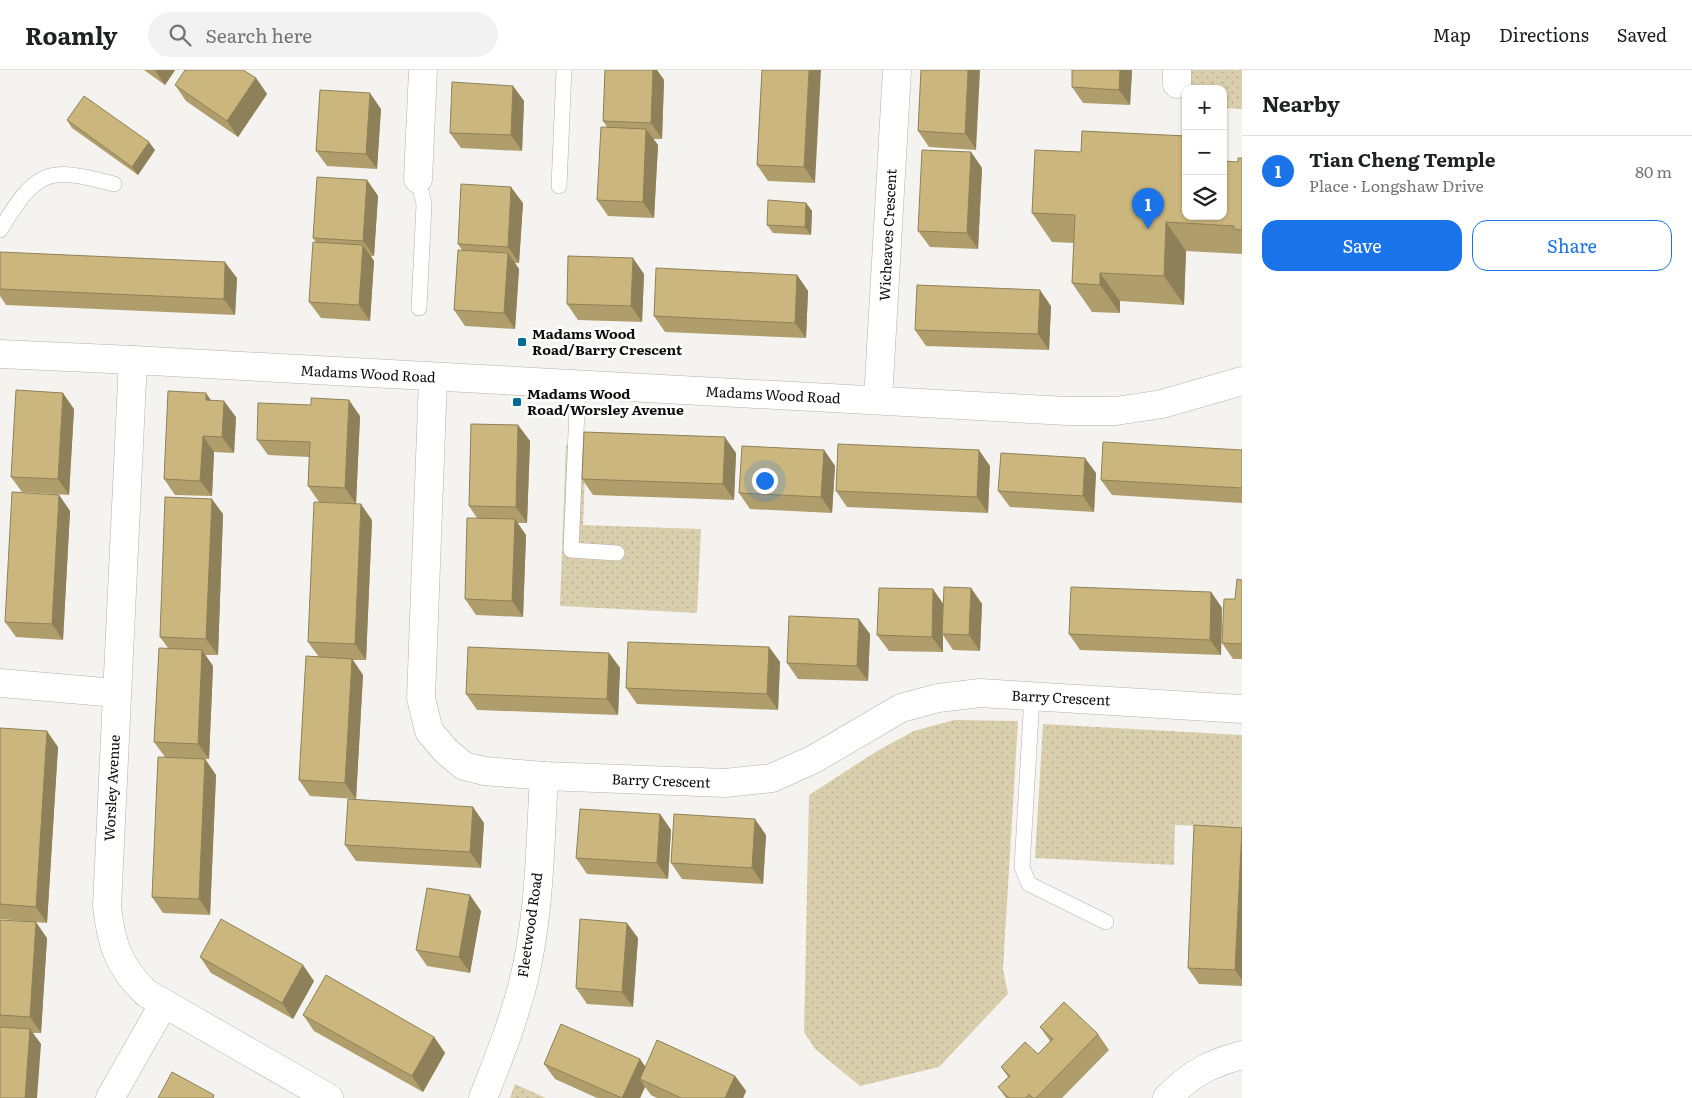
<!DOCTYPE html>
<meta charset="utf-8">
<style>
body{margin:0;font-family:Literata,serif;background:#f2f2f2;color:#202124}
.controls{position:absolute;right:15px;top:15px;display:grid;overflow:hidden;border-radius:10px;box-shadow:0 1px 4px #0004}
.controls button{width:45px;height:45px;display:grid;place-items:center;padding:0;border:0;border-bottom:1px solid #e0e0e0;background:#fff;color:#202124;font:25px sans-serif}
.you{position:absolute;left:764px;top:410px;width:18px;height:18px;margin:-12px;border:4px solid #fff;border-radius:50%;background:#1a73e8;box-shadow:0 0 0 8px #1a73e833}
.badge{display:grid;place-items:center;width:32px;height:32px;border-radius:50%;background:#1a73e8;color:#fff;font-size:16px;font-weight:700}
.pin{position:absolute;translate:-50% -41px;filter:drop-shadow(0 1px 2px #0008)}
.pin::after{content:'';position:absolute;top:26px;width:18px;height:15px;background:inherit;clip-path:polygon(0 0,100% 0,50% 100%)}
.list{margin:0;padding:0;list-style:none}
h2{display:flex;justify-content:space-between;align-items:center;height:65px;margin:0;padding:0 20px;font-size:21px}
h2 small{font-size:16px;font-weight:400;color:#757577}
.list li{display:grid;grid-template-columns:32px 1fr auto;gap:15px;align-items:center;box-sizing:border-box;height:70px;padding:0 20px;border-top:1px solid #e0e0e0}
.list b{display:block;font-size:19px;white-space:nowrap}
.list p{margin:0;font-size:16px;white-space:nowrap;color:#757577}
.list em{font-size:16px;font-style:normal;color:#757577}
.actions{display:flex;gap:10px;padding:15px 20px}
.actions a{flex:1;padding:11px 0;border:1px solid #1a73e8;border-radius:15px;text-align:center;font-size:18px;color:#1a73e8}
.actions .main{background:#1a73e8;color:#fff}
.icon{flex:none;width:28px;height:28px;fill:none;stroke:currentColor;stroke-width:2;stroke-linecap:round;stroke-linejoin:round}
.map{position:relative;flex:none;width:1242px;height:1028px;overflow:hidden}
header{display:flex;align-items:center;gap:30px;box-sizing:border-box;height:70px;padding:0 25px;background:#fff;border-bottom:1px solid #e0e0e0}
header strong{font-size:24px}
nav{display:flex;gap:28px;margin-inline-start:auto;font-size:18px}
.search{width:350px;height:45px;background:#f2f2f2;display:flex;align-items:center;gap:12px;box-sizing:border-box;padding:0 18px;border-radius:28px;color:#757577;font-size:19px}
main{display:flex}
aside{flex:1;background:#fff}
.map>svg:first-child{display:block}
.grass{fill:url(#grass-dots)}
.lines{fill:none;stroke-linecap:round;stroke-linejoin:round}
.service-casing{stroke:#b2b1ad;stroke-width:16}
.minor-casing{stroke:#b2b1ad;stroke-width:29}
.tertiary-casing{stroke:#b2b1ad;stroke-width:29}
.service{stroke:#fff;stroke-width:15}
.minor{stroke:#fff;stroke-width:28}
.tertiary{stroke:#fff;stroke-width:28}
.wall{fill:#af9d6c}
.shaded-wall{fill:#8e8058}
.building{fill:#cbb77e;stroke:#8e8058}
.poi-dot{fill:#046a98;stroke:#fff;stroke-width:2}
.labels{text-anchor:middle;stroke-width:5;stroke-linejoin:round;paint-order:stroke}
.street-label{font-size:14px;fill:#0e0d0c;stroke:#fff}
.poi-label{font-size:14px;font-weight:bold;fill:#0e0d0c;stroke:#fff;text-anchor:start}
</style>
<header>
<strong>Roamly</strong>
<div class="search"><svg class="icon" aria-label="search" viewBox="0 0 24 24"><circle cx="10" cy="10" r="6"/><path d="M15 15l6 6"/></svg>Search here</div>
<nav><a>Map</a><a>Directions</a><a>Saved</a></nav>
</header>
<main>
<div class="map">
<svg width="1242" height="1028" viewBox="0 0 1242 1028">
<defs>
<pattern id="grass-dots" width="8" height="8" patternUnits="userSpaceOnUse" patternTransform="scale(1.25)"><rect width="8" height="8" fill="#dacfad"/><path d="M2 2h.1M6 6h.1" fill="none" stroke="#bab194" stroke-width="1.8" stroke-linecap="round"/></pattern>
</defs>
<rect width="100%" height="100%" fill="#f5f3ef"/>
<g class="grass">
<polygon points="1188,0 1242,0 1242,39 1223,38 1223,19 1187,19"/>
<polygon points="566,375 586,375 583,455 701,459 697,543 560,536"/>
<polygon points="954,650 1018,651 1003,899 1008,924 939,997 860,1016 815,979 804,962 809,725 877,681 914,661"/>
<polygon points="1043,654 1242,665 1242,758 1175,755 1174,795 1035,788"/>
<polygon points="515,1014 546,1028 510,1028"/>
</g>
<g class="lines">
<g class="service-casing">
<g id="service">
<polyline points="418,109 424,134 419,238"/>
<polyline points="559,116 564,0"/>
<path d="M0,160C37,100 46,96 114,114"/>
<polyline points="578,315 571,480 617,483"/>
<polyline points="1032,627 1022,797 1029,814 1106,852"/>
</g>
</g>
<g class="minor-casing">
<g id="minor">
<polyline points="1177,14 1177,0"/>
<polyline points="418,109 423,0"/>
<path d="M133,290L107,836C111,873 118,896 146,923L329,1028"/>
<polyline points="433,308 421,628 429,661 446,681 464,696 484,701 544,706 725,713 772,708 814,689 901,638 938,628 980,623 1242,639"/>
<polyline points="878,330 897,0"/>
<polyline points="0,613 116,623"/>
<polyline points="110,1028 163,935"/>
<path d="M483,1028C498,990 513,953 523,913C540,846 540,775 544,706"/>
<path d="M1167,1028C1192,1003 1209,994 1242,985"/>
</g>
</g>
<g class="tertiary-casing">
<polyline id="tertiary" points="0,284 133,290 1067,341 1116,341 1162,334 1242,311"/>
</g>
<use href="#service" class="service"/>
<use href="#minor" class="minor"/>
<use href="#tertiary" class="tertiary"/>
</g>
<g class="wall">
<polygon points="144,0 175,0 165,15"/>
<polygon points="605,0 657,0 664,10 662,69 653,69 658,75 654,148 608,146 597,130 607,57 603,51"/>
<polygon points="762,0 815,113 768,111 757,95"/>
<polygon points="921,0 976,80 929,77 918,61"/>
<polygon points="1132,0 1130,35 1083,33 1072,17"/>
<polygon points="256,8 267,24 238,67 186,31 175,15"/>
<polygon points="513,16 524,31 522,81 461,78 450,63"/>
<polygon points="381,39 377,99 327,96 316,81"/>
<polygon points="67,50 155,80 138,105 72,58"/>
<polygon points="971,82 982,98 978,179 930,177 918,161"/>
<polygon points="1242,88 1242,184 1186,181 1184,235 1120,231 1120,243 1092,242 1072,213 1074,173 1052,172 1032,143 1186,146 1238,92"/>
<polygon points="367,110 378,126 374,186 371,186 374,191 370,251 321,248 309,232 316,172 313,168"/>
<polygon points="523,133 519,193 515,193 519,199 515,259 465,256 454,240 462,180 458,174"/>
<polygon points="806,133 812,141 811,165 773,163 767,155"/>
<polygon points="0,182 237,208 235,245 6,235 0,226"/>
<polygon points="644,204 642,252 578,250 567,234"/>
<polygon points="797,205 808,221 806,268 665,262 654,246"/>
<polygon points="1051,236 1049,280 926,276 915,260"/>
<polygon points="211,330 236,347 234,383 214,382 212,426 175,425 164,409"/>
<polygon points="74,339 69,425 22,422 11,407"/>
<polygon points="360,346 356,434 319,432 308,416 309,387 268,385 257,370"/>
<polygon points="518,355 530,371 527,453 517,453 526,465 523,547 476,545 465,529 477,448 469,436"/>
<polygon points="824,380 835,396 832,443 750,439 739,423"/>
<polygon points="1242,380 1242,433 1112,425 1101,410"/>
<polygon points="736,383 734,430 593,425 582,409"/>
<polygon points="990,396 988,443 847,437 836,421"/>
<polygon points="1096,403 1094,442 1010,437 998,421"/>
<polygon points="59,425 70,441 63,570 16,567 5,552"/>
<polygon points="223,444 218,585 205,585 213,596 209,689 205,689 216,705 210,845 163,843 152,827 165,687 154,672 168,578 160,567"/>
<polygon points="372,450 366,590 353,590 363,605 356,729 310,726 299,710 319,587 308,572"/>
<polygon points="1242,510 1242,589 1233,589 1222,573"/>
<polygon points="971,518 982,534 980,581 953,580 943,565 943,582 889,581 877,565 943,534"/>
<polygon points="1211,522 1222,538 1221,585 1080,580 1069,564"/>
<polygon points="870,564 868,611 798,609 787,593"/>
<polygon points="769,577 780,592 778,640 637,634 626,618"/>
<polygon points="609,583 620,598 618,645 477,640 466,624"/>
<polygon points="0,658 58,677 47,853 0,849"/>
<polygon points="660,744 671,760 668,809 587,804 576,788"/>
<polygon points="484,753 481,798 356,791 345,775"/>
<polygon points="1242,758 1242,916 1199,914 1188,898"/>
<polygon points="766,765 763,814 682,809 671,793"/>
<polygon points="481,841 470,903 427,896 416,880"/>
<polygon points="0,850 47,868 41,963 32,963 41,974 0,1028"/>
<polygon points="638,868 633,937 587,934 576,918"/>
<polygon points="200,887 314,911 293,949 211,903"/>
<polygon points="303,945 434,967 445,983 423,1022 314,961"/>
<polygon points="1040,957 1098,964 1109,980 1062,1028 1006,1028 998,1017 1008,1007 1001,997 1038,984 1050,971"/>
<polygon points="640,989 645,997 735,1006 746,1021 743,1028 657,1028 651,1025 645,1017 640,1028 597,1028 555,1009 544,994"/>
</g>
<g class="shaded-wall">
<polygon points="155,0 175,0 165,15"/>
<polygon points="653,0 657,0 664,10 662,69 651,53"/>
<polygon points="809,0 821,0 815,113 804,97"/>
<polygon points="968,0 980,0 976,80 965,64"/>
<polygon points="1120,0 1132,0 1130,35 1119,20"/>
<polygon points="256,8 267,24 238,67 227,51"/>
<polygon points="513,16 524,31 522,81 511,65"/>
<polygon points="370,23 381,39 377,99 366,84"/>
<polygon points="646,59 658,75 654,148 643,132"/>
<polygon points="1186,66 1186,91 1184,89"/>
<polygon points="149,72 155,80 138,105 132,97"/>
<polygon points="971,82 982,98 978,179 967,163"/>
<polygon points="367,110 378,126 374,186 363,171"/>
<polygon points="511,117 523,133 519,193 508,177"/>
<polygon points="806,133 812,141 811,165 805,157"/>
<polygon points="1166,152 1186,181 1184,235 1164,206"/>
<polygon points="363,175 374,191 370,251 359,235"/>
<polygon points="508,183 519,199 515,259 504,243"/>
<polygon points="633,188 644,204 642,252 631,236"/>
<polygon points="225,192 237,208 235,245 224,229"/>
<polygon points="1100,203 1120,231 1120,243 1100,215"/>
<polygon points="797,205 808,221 806,268 795,253"/>
<polygon points="1040,220 1051,236 1049,280 1038,264"/>
<polygon points="63,323 74,339 69,425 58,409"/>
<polygon points="206,323 217,339 206,330"/>
<polygon points="349,330 360,346 356,434 345,418"/>
<polygon points="224,331 236,347 234,383 222,367"/>
<polygon points="518,355 530,371 527,453 516,437"/>
<polygon points="203,366 214,382 212,426 200,411"/>
<polygon points="725,367 736,383 734,430 723,414"/>
<polygon points="824,380 835,396 832,443 821,427"/>
<polygon points="979,380 990,396 988,443 977,427"/>
<polygon points="1085,388 1096,403 1094,442 1083,426"/>
<polygon points="59,425 70,441 63,570 52,554"/>
<polygon points="212,429 223,444 218,585 206,569"/>
<polygon points="361,434 372,450 366,590 355,574"/>
<polygon points="515,449 526,465 523,547 512,531"/>
<polygon points="971,518 982,534 980,581 969,565"/>
<polygon points="933,519 944,535 942,564 943,566 943,582 932,567"/>
<polygon points="1211,522 1222,538 1221,585 1210,570"/>
<polygon points="859,549 870,564 868,611 857,596"/>
<polygon points="769,577 780,592 778,640 767,624"/>
<polygon points="202,580 213,596 209,689 198,674"/>
<polygon points="609,583 620,598 618,645 607,629"/>
<polygon points="352,589 363,605 356,729 345,713"/>
<polygon points="47,661 58,677 47,853 36,837"/>
<polygon points="205,689 216,705 210,845 199,829"/>
<polygon points="473,737 484,753 481,798 470,782"/>
<polygon points="660,744 671,760 668,809 657,793"/>
<polygon points="755,749 766,765 763,814 752,798"/>
<polygon points="1242,758 1242,910 1235,900"/>
<polygon points="470,825 481,841 470,903 459,887"/>
<polygon points="36,852 47,868 41,963 30,947"/>
<polygon points="627,853 638,868 633,937 622,922"/>
<polygon points="303,895 314,911 293,949 282,933"/>
<polygon points="30,959 41,974 37,1028 25,1028"/>
<polygon points="434,967 445,983 423,1022 412,1006"/>
<polygon points="640,989 651,1005 640,1009 645,1017 640,1028 622,1028"/>
<polygon points="735,1006 746,1021 743,1028 725,1028"/>
</g>
<g class="building">
<polygon points="185,0 243,0 256,8 227,51 175,15"/>
<polygon points="605,0 653,0 651,53 603,51"/>
<polygon points="762,0 809,0 804,97 757,95"/>
<polygon points="921,0 968,0 965,64 918,61"/>
<polygon points="1072,0 1120,0 1119,20 1072,17"/>
<polygon points="452,12 513,16 511,65 450,63"/>
<polygon points="320,20 370,23 366,84 316,81"/>
<polygon points="84,26 149,72 132,97 67,50"/>
<polygon points="601,57 646,59 643,132 597,130"/>
<polygon points="1082,61 1186,66 1184,89 1186,89 1186,146 1223,146 1223,91 1238,92 1238,88 1242,88 1242,160 1234,159 1234,156 1166,152 1164,206 1100,203 1100,215 1072,213 1075,145 1032,143 1035,80 1081,82"/>
<polygon points="922,80 971,82 967,163 918,161"/>
<polygon points="317,107 367,110 363,171 313,168"/>
<polygon points="461,114 511,117 508,177 458,174"/>
<polygon points="768,130 806,133 805,157 767,155"/>
<polygon points="313,172 363,175 359,235 309,232"/>
<polygon points="458,180 508,183 504,243 454,240"/>
<polygon points="0,182 225,192 224,229 0,219"/>
<polygon points="568,186 633,188 631,236 567,234"/>
<polygon points="656,198 797,205 795,253 654,246"/>
<polygon points="917,215 1040,220 1038,264 915,260"/>
<polygon points="16,320 63,323 58,409 11,407"/>
<polygon points="168,321 206,323 206,330 224,331 222,367 203,366 200,411 164,409"/>
<polygon points="311,328 349,330 345,418 308,416 310,372 257,370 258,333 311,335"/>
<polygon points="471,354 518,355 516,437 469,436"/>
<polygon points="584,362 725,367 723,414 582,409"/>
<polygon points="1103,372 1242,380 1242,418 1101,410"/>
<polygon points="838,374 979,380 977,427 836,421"/>
<polygon points="742,376 824,380 821,427 739,423"/>
<polygon points="1001,383 1085,388 1083,426 998,421"/>
<polygon points="12,422 59,425 52,554 5,552"/>
<polygon points="165,427 212,429 206,569 160,567"/>
<polygon points="314,432 361,434 355,574 308,572"/>
<polygon points="467,448 515,449 512,531 465,529"/>
<polygon points="1237,509 1242,510 1242,574 1222,573 1224,529 1235,529"/>
<polygon points="944,517 971,518 969,565 942,564"/>
<polygon points="1071,517 1211,522 1210,570 1069,564"/>
<polygon points="879,518 933,519 932,567 877,565"/>
<polygon points="789,546 859,549 857,596 787,593"/>
<polygon points="628,572 769,577 767,624 626,618"/>
<polygon points="468,577 609,583 607,629 466,624"/>
<polygon points="159,578 202,580 198,674 154,672"/>
<polygon points="306,586 352,589 345,713 299,710"/>
<polygon points="0,658 47,661 36,837 0,834"/>
<polygon points="158,687 205,689 199,829 152,827"/>
<polygon points="348,729 473,737 470,782 345,775"/>
<polygon points="580,739 660,744 657,793 576,788"/>
<polygon points="674,744 755,749 752,798 671,793"/>
<polygon points="1194,755 1242,758 1235,900 1188,898"/>
<polygon points="427,818 470,825 459,887 416,880"/>
<polygon points="221,849 303,895 282,933 200,887"/>
<polygon points="580,849 627,853 622,922 576,918"/>
<polygon points="0,850 36,852 30,947 0,945"/>
<polygon points="326,905 434,967 412,1006 303,945"/>
<polygon points="1064,932 1098,964 1036,1028 1033,1028 1029,1024 1026,1028 1009,1028 998,1017 1010,1006 1001,997 1025,972 1038,984 1053,969 1040,957"/>
<polygon points="561,954 640,989 622,1028 544,994"/>
<polygon points="0,957 30,959 25,1028 0,1028"/>
<polygon points="657,970 735,1006 725,1028 681,1028 640,1009"/>
<polygon points="172,1002 214,1025 213,1028 158,1028"/>
</g>
<g class="poi-dot">
<rect x="517" y="267" width="10" height="10" rx="2.5"/>
<rect x="512" y="327" width="10" height="10" rx="2.5"/>
</g>
<g class="labels">
<g class="street-label">
<text transform="translate(888 165) rotate(-87)" y="5">Wicheaves Crescent</text>
<text transform="translate(368 304) rotate(3)" y="5">Madams Wood Road</text>
<text transform="translate(773 325) rotate(3)" y="5">Madams Wood Road</text>
<text transform="translate(1061 628) rotate(3)" y="5">Barry Crescent</text>
<text transform="translate(661 711) rotate(2)" y="5">Barry Crescent</text>
<text transform="translate(112 718) rotate(-87)" y="5">Worsley Avenue</text>
<text transform="translate(530 855) rotate(-82)" y="5">Fleetwood Road</text>
</g>
<g class="poi-label">
<text x="532" y="269">Madams Wood<tspan x="532" dy="16">Road/Barry Crescent</tspan></text>
<text x="527" y="329">Madams Wood<tspan x="527" dy="16">Road/Worsley Avenue</tspan></text>
</g>
</g>
</svg>
<div class="controls">
<button>+</button>
<button>−</button>
<button><svg class="icon" aria-label="layers" viewBox="0 0 24 24"><path d="M12 4l9 5-9 5-9-5zM3 14l9 5 9-5"/></svg></button>
</div>
<div class="you"></div>
<div class="pin badge" style="left:1148px;top:159px">1</div>
</div>
<aside>
<h2>Nearby<small></small></h2>
<ul class="list">
<li><span class="badge">1</span><div><b>Tian Cheng Temple</b><p>Place · Longshaw Drive</p></div><em>80 m</em></li>
</ul>
<div class="actions"><a class="main">Save</a><a>Share</a></div>
</aside>
</main>
